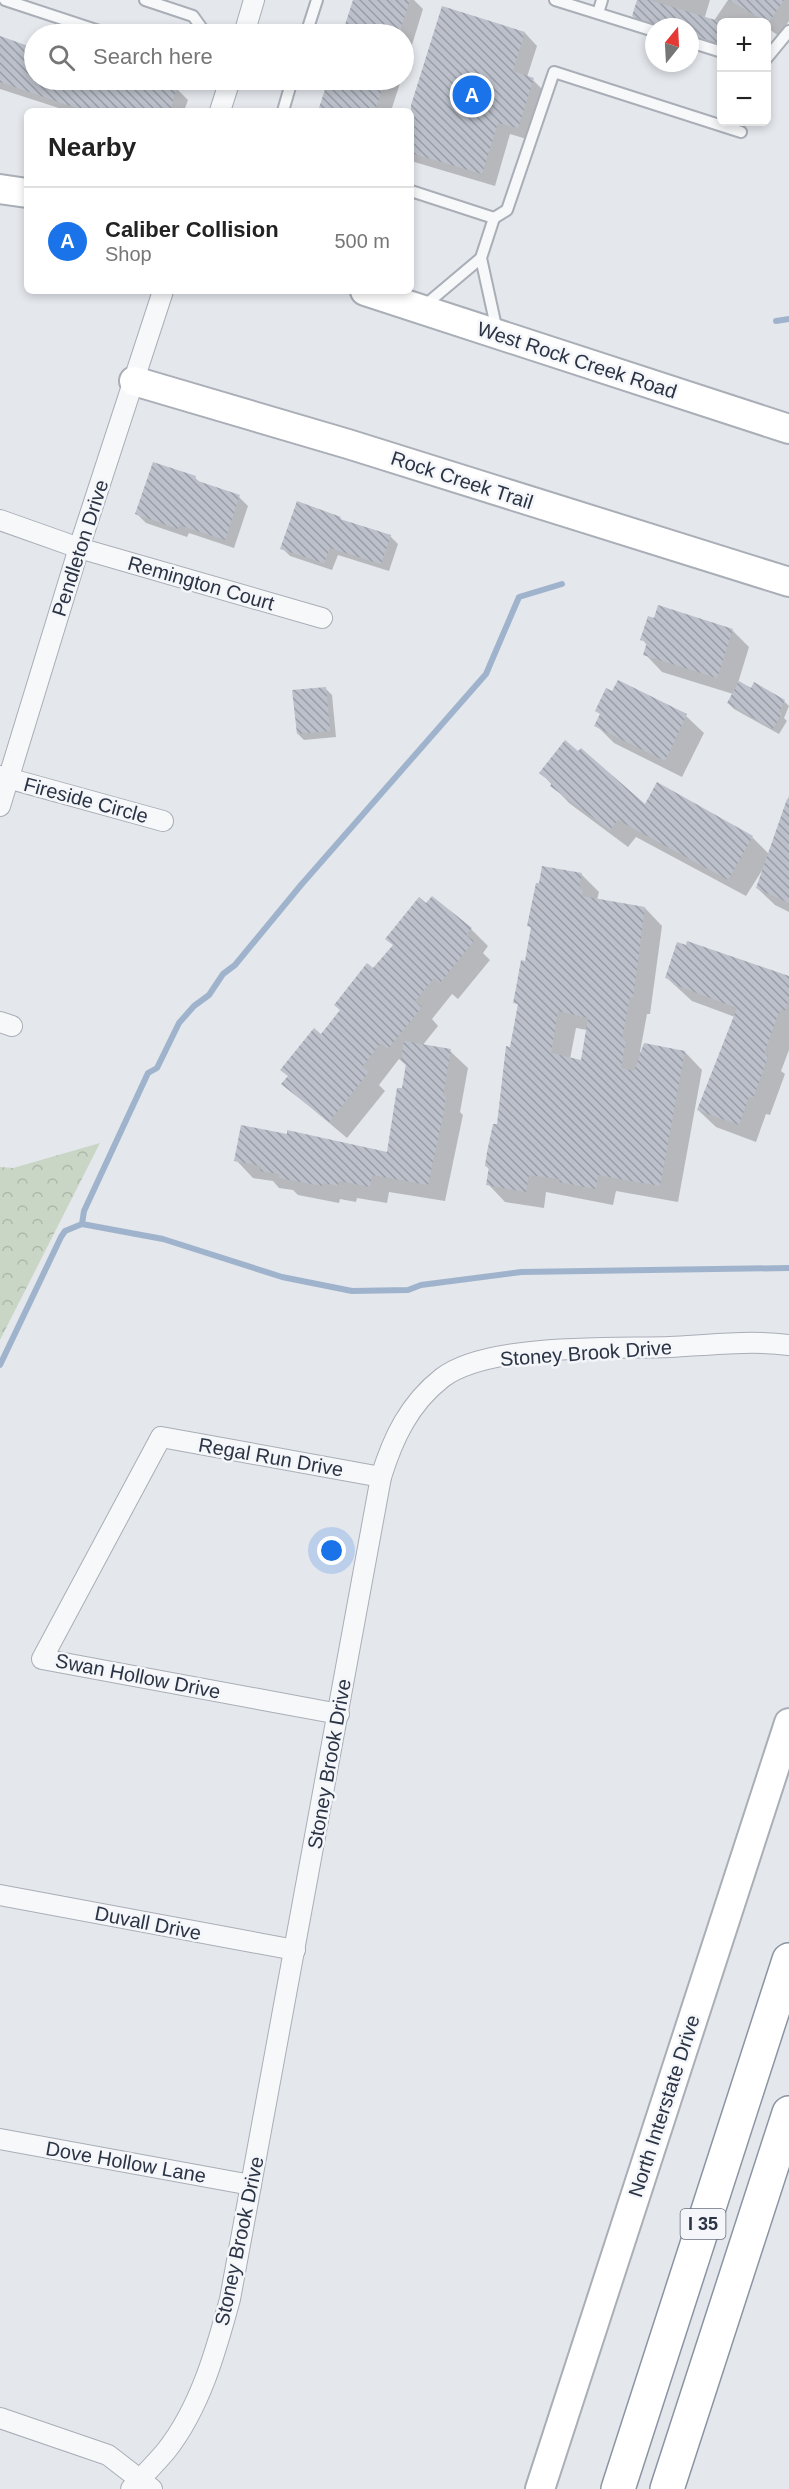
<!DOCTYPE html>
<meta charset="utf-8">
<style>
body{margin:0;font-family:Helvetica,sans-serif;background:#f2f2f2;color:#222}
.controls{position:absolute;right:18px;top:18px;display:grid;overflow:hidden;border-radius:9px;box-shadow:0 3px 9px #0003}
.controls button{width:54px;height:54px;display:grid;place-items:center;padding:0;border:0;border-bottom:2px solid #e0e0e0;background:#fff;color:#222;font:30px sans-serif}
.compass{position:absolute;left:645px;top:18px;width:54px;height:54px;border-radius:50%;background:#fff;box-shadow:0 3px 9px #0003;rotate:18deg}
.you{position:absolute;left:332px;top:1551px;width:21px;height:21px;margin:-15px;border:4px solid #fff;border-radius:50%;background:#1a73e8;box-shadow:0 0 0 9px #1a73e833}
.badge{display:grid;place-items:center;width:39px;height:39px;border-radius:50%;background:#1a73e8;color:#fff;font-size:20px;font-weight:700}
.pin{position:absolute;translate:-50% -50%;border:3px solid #fff;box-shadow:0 2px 6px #0006}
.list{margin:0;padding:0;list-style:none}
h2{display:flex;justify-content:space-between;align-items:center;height:78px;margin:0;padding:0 24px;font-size:26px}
h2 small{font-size:20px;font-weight:400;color:#767676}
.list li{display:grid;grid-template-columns:39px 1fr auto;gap:18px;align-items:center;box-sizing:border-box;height:108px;padding:0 24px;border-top:2px solid #e0e0e0}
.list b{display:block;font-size:22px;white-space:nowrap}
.list p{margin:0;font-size:20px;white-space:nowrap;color:#767676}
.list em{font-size:20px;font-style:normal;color:#767676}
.icon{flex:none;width:33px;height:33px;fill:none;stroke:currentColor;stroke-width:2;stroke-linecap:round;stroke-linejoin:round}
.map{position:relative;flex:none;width:789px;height:2489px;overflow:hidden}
.search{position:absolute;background:#fff;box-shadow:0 3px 9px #0003;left:24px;top:24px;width:390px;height:66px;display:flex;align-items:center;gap:15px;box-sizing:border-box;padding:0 21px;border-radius:33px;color:#767676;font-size:22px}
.panel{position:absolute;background:#fff;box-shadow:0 3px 9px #0003;left:24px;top:108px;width:390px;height:186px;border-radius:9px}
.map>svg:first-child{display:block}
.park{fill:url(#park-crowns)}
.shadow{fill:#0003;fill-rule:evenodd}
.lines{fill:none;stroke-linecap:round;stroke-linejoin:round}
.stream{stroke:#9fb4cc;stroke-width:6}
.building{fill:url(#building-back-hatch);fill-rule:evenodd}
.lane-casing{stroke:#a9aeb7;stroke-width:14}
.street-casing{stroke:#a9aeb7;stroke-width:22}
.secondary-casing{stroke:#a9aeb7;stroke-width:32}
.highway-casing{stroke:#8b94a3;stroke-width:36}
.lane{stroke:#f7f8fa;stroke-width:10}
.street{stroke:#f7f8fa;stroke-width:20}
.secondary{stroke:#fff;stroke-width:28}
.highway{stroke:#fff;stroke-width:33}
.labels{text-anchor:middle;stroke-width:5;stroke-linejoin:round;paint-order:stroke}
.shield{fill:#f4f6f9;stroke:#676e7b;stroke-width:1.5}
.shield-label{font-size:18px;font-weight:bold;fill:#2b3445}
.street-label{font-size:20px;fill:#2b3445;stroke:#f4f6f9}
</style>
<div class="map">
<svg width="789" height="2489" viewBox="0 0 789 2489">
<defs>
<pattern id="park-crowns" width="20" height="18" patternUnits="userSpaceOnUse" patternTransform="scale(1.5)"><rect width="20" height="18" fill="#c9d6c5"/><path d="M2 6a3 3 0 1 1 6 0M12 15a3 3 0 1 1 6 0" fill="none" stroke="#adb8ab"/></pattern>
<pattern id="building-back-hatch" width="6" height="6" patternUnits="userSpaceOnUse" patternTransform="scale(1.5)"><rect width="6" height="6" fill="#bbc0ca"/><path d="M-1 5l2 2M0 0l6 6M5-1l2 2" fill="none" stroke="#989da6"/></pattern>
</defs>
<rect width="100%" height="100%" fill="#e4e7ec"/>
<polygon class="park" points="100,1143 0,1340 0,1167 13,1168"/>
<g class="shadow">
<polygon points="355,0 414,0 423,9 404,71 404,34 344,34"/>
<polygon points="638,0 710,0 696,46 690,44 690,27 645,27 633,16"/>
<polygon points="728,0 789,0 789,21 779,36 766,27 766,22 755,20 754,22 722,22 722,51 714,49 703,37"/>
<polygon points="443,8 525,33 537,46 527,77 533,80 545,92 530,140 510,134 495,186 411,161 411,111"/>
<polygon points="0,38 34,49 34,80 147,80 176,88 188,100 184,111 68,111 0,89"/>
<polygon points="330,80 401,80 391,111 320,111"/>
<polygon points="195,478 202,484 239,497 248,506 234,548 189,533 187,537 146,523 137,514"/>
<polygon points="340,518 343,522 390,536 398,544 389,571 338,555 332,570 290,556 282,548"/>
<polygon points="732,630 749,647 738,683 784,701 789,706 784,718 787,721 779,734 734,709 728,703 733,694 662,672 645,654 647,645 642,639"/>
<polygon points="618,682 686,716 704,733 682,777 614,743 596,725"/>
<polygon points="325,688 332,695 336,737 304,740 298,734"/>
<polygon points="541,773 752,837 769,854 789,796 789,912 775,905 757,888 766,864 746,896 636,837 628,847 569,803"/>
<path d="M581,874L599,892L597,900L645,908L662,926L650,1014H647L640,1052H685L702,1070L678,1202L616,1191L613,1205L546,1192L544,1208L505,1202L488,1184L490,1170L486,1166L498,1126L519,1006L515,1002L527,963L532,929L529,926ZM576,1028L587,1030L582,1062L570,1059Z"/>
<polygon points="471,929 488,946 483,953 490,960 458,999 452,994 432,1019 438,1026 422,1046 450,1051 468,1068 460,1112 463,1115 460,1129 445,1201 389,1192 387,1203 357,1198 356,1202 340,1199 339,1203 298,1195 293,1190 279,1188 273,1181 253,1178 236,1160 388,1154 407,1066 399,1059 379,1085 385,1091 347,1138 283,1084 374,970"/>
<polygon points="789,977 789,1050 781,1071 785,1074 770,1115 766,1114 756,1142 716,1127 698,1110 735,1017 692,1001 667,978"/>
</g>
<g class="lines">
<g class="stream">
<polyline points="776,321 789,319"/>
<polyline points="82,1224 84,1211 148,1073 157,1068 179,1023 194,1006 209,995 223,974 235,965 301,885 486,674 519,597 562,584"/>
<polyline points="0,1365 61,1237 65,1231 82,1224 163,1239 282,1277 352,1291 408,1290 421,1285 521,1272 789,1268"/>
</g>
</g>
<g class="building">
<polygon points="353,0 410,0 399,34 342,34"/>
<polygon points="637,0 649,0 722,22 722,44 690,35 690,27 660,27 632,16"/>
<polygon points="729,0 784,0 767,25 766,22"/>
<polygon points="442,6 525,32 513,71 534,78 518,128 498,123 482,174 411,153 411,105"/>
<polygon points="0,36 34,48 34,80 152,80 177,87 170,111 85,111 0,82"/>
<polygon points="328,80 385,80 375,111 318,111"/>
<polygon points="153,462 196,476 195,480 240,495 225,540 179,525 178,529 135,514"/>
<polygon points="297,501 341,517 340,519 391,535 381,564 330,548 324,563 280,549"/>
<polygon points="658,605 733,629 717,678 643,655 647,642 640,640 648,616 654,618"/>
<polygon points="618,680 687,714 665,761 594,726 600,714 595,711 606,688 612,691"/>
<polygon points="739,681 751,688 754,682 785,700 779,712 782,713 773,729 727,703"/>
<polygon points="326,687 330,731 297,734 292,690"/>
<polygon points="565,740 578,751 581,748 645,804 657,782 753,836 728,880 618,820 610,830 550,786 552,783 539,773"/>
<polygon points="787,799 789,800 789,903 756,888"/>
<path d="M542,866L582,873L579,889L583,890L582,896L645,907L633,998L630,997L622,1039L626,1040L621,1068L634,1071L644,1043L685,1051L660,1186L598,1175L596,1189L559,1182L560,1179L529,1175L526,1192L486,1185L489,1167L485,1166L487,1152L493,1124H497L506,1046L510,1047L518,1004L513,1003L516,988L521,960L525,961L531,927L527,926L536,883H539ZM558,1011L588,1018L581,1060L551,1053Z"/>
<polygon points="432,896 472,928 466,935 474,941 440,983 434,978 415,1001 422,1007 388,1049 381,1043 362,1067 369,1072 329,1122 281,1084 288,1076 280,1070 314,1028 321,1034 340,1010 334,1005 367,963 373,968 393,945 385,939 419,897 426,903"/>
<polygon points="687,941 789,976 789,998 785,1011 781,1009 776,1020 764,1054 768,1056 758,1085 753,1098 749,1097 739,1125 697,1110 737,1008 673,984 674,981 665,978 677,942 686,945"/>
<polygon points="404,1041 451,1049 443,1095 446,1096 444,1111 428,1185 372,1175 370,1187 339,1181 338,1186 323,1183 322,1186 279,1178 279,1174 260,1171 261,1166 234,1161 241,1125 287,1134 287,1130 387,1152 397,1088 402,1088 406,1064 401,1060"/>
</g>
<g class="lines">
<g class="lane-casing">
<g id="lane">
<polyline points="5,0 108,34"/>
<polyline points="145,0 193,16 206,34"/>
<polyline points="555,0 654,31"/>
<polyline points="598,13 602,0"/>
<polyline points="306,34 317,0"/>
<polyline points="690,42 722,52"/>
<polyline points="766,59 789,31"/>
<polyline points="283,111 292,80"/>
<polyline points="411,191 494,218 481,258 497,331"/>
<polyline points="494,218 507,210 554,72 741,132"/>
<polyline points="424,306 481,258"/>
</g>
</g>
<g class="street-casing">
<g id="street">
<polyline points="244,34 254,0"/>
<polyline points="220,111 230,80"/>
<polyline points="0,520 79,548 322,618"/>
<polyline points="0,776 163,821"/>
<polyline points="0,806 79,548 163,291"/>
<polyline points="0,1022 12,1026"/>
<polyline points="339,1714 42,1659 161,1437 381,1477"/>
<polyline points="0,1895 295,1950"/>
<polyline points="0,2139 251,2185"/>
<polyline points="0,2418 108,2455 152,2489"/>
<path d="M131,2489C143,2476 155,2464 166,2451C200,2408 216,2351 230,2299L381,1477C393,1438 409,1404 442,1378C487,1343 613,1349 670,1347C709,1345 751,1340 789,1345"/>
</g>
</g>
<g class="secondary-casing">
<g id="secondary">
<polyline points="0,189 27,193"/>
<polyline points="365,291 789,429"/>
<polyline points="134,381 348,444 789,582"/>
<polyline points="540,2489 789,1723"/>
</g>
</g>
<g class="highway-casing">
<g id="highway">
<polyline points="618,2489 789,1960"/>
<polyline points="667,2489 789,2113"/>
</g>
</g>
<use href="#lane" class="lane"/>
<use href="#street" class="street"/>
<use href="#secondary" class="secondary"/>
<use href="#highway" class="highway"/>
</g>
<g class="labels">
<rect class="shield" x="680.5" y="2209" width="45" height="30" rx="4.5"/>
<g class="shield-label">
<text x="703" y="2230">I 35</text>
</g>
<g class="street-label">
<text transform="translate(577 360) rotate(18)" y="7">West Rock Creek Road</text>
<text transform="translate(462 480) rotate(18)" y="7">Rock Creek Trail</text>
<text transform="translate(80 548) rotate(-72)" y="7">Pendleton Drive</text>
<text transform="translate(201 583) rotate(16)" y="7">Remington Court</text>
<text transform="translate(86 800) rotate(15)" y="7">Fireside Circle</text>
<text transform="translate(586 1353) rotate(-4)" y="7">Stoney Brook Drive</text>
<text transform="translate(271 1457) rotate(10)" y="7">Regal Run Drive</text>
<text transform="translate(138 1676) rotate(11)" y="7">Swan Hollow Drive</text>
<text transform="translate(329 1764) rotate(-80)" y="7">Stoney Brook Drive</text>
<text transform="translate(148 1923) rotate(11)" y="7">Duvall Drive</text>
<text transform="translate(664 2106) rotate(-72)" y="7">North Interstate Drive</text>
<text transform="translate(126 2162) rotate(10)" y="7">Dove Hollow Lane</text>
<text transform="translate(239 2241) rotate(-78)" y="7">Stoney Brook Drive</text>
</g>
</g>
</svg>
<div class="controls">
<button>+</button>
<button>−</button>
</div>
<svg class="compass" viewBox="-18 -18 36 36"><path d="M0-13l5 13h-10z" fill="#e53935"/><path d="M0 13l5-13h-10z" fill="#767676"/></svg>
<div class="you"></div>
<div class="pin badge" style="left:472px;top:95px">A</div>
<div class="search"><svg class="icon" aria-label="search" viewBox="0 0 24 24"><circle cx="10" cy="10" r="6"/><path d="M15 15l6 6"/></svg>Search here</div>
<section class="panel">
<h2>Nearby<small></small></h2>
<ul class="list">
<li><span class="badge">A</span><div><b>Caliber Collision</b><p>Shop</p></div><em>500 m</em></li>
</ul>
</section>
</div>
